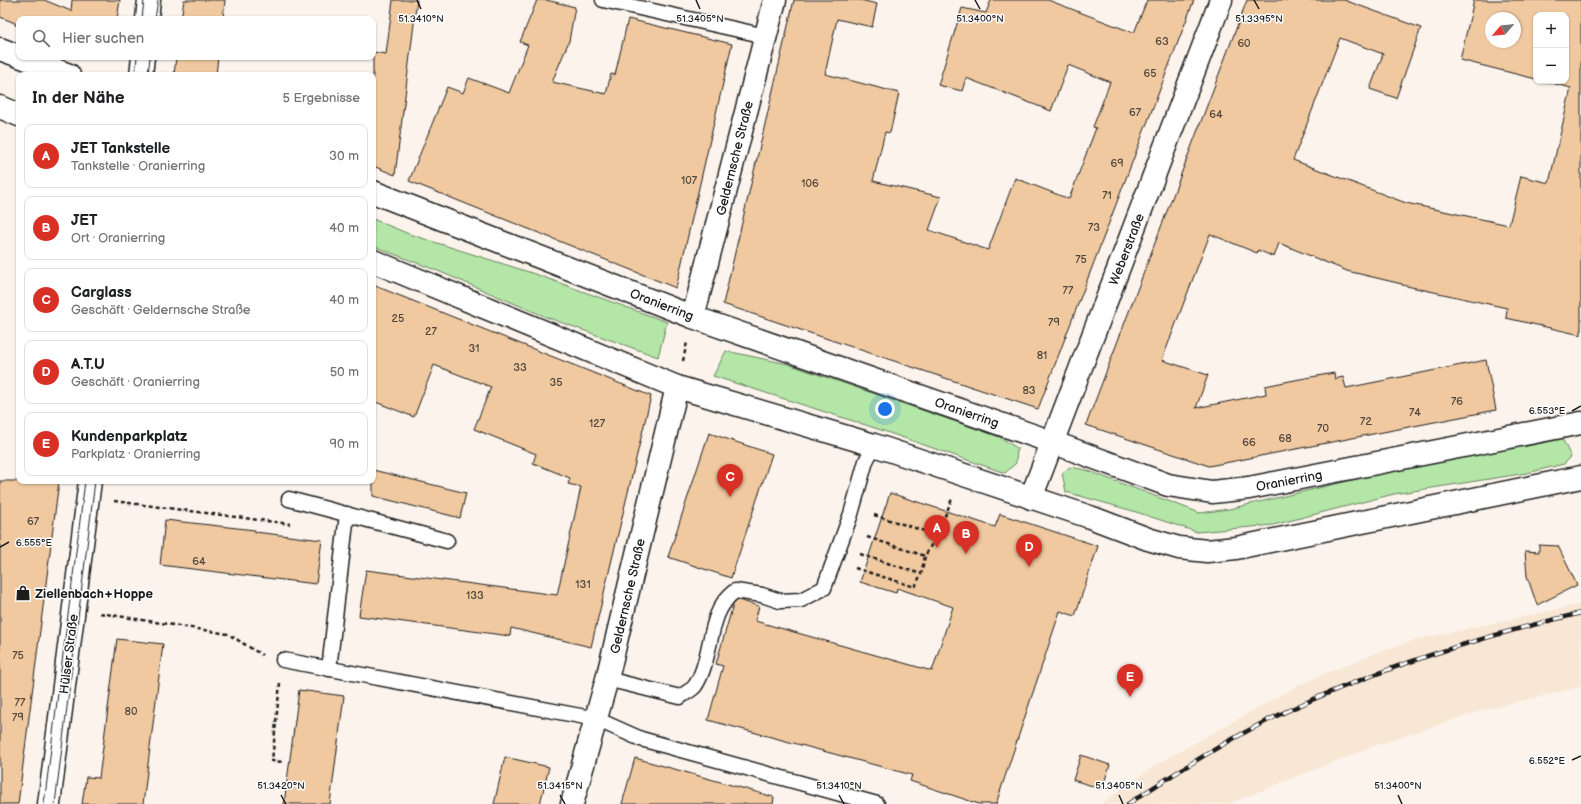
<!DOCTYPE html>
<html lang="de">
<meta charset="utf-8">
<style>
body{margin:0;font-family:"Balsamiq Sans",sans-serif;background:#f2f2f2;color:#202124}
.controls{position:absolute;right:12px;top:12px;display:grid;overflow:hidden;border-radius:8px;box-shadow:0 1px 3px #0004}
.controls button{width:36px;height:36px;display:grid;place-items:center;padding:0;border:0;border-bottom:1px solid #e0e0e0;background:#fff;color:#202124;font:20px sans-serif}
.compass{position:absolute;left:1485px;top:12px;width:36px;height:36px;border-radius:50%;background:#fff;box-shadow:0 1px 3px #0004;rotate:242deg}
.you{position:absolute;left:885px;top:409px;width:14px;height:14px;margin:-10px;border:3px solid #fff;border-radius:50%;background:#1a73e8;box-shadow:0 0 0 6px #1a73e833}
.badge{display:grid;place-items:center;width:26px;height:26px;border-radius:50%;background:#d93025;color:#fff;font-size:13px;font-weight:700}
.pin{position:absolute;translate:-50% -33px;filter:drop-shadow(0 1px 2px #0008)}
.pin::after{content:'';position:absolute;top:21px;width:14px;height:12px;background:inherit;clip-path:polygon(0 0,100% 0,50% 100%)}
.list{margin:0;padding:0;list-style:none}
h2{display:flex;justify-content:space-between;align-items:center;height:52px;margin:0;padding:0 16px;font-size:17px}
h2 small{font-size:13px;font-weight:400;color:#757577}
.list li{display:grid;grid-template-columns:26px 1fr auto;gap:12px;align-items:center;box-sizing:border-box;height:64px;margin:0 8px 8px;padding:0 8px;border:1px solid #e0e0e0;border-radius:8px}
.list b{display:block;font-size:15px;white-space:nowrap}
.list p{margin:0;font-size:13px;white-space:nowrap;color:#757577}
.list em{font-size:13px;font-style:normal;color:#757577}
.icon{flex:none;width:22px;height:22px;fill:none;stroke:currentColor;stroke-width:2;stroke-linecap:round;stroke-linejoin:round}
.map{position:relative;flex:none;width:1581px;height:804px;overflow:hidden}
.search{position:absolute;background:#fff;box-shadow:0 1px 3px #0004;left:16px;top:16px;width:360px;height:44px;display:flex;align-items:center;gap:10px;box-sizing:border-box;padding:0 14px;border-radius:8px;color:#757577;font-size:15px}
.panel{position:absolute;background:#fff;box-shadow:0 1px 3px #0004;left:16px;top:72px;width:360px;height:412px;border-radius:8px}
.map>svg:first-child{display:block}
.built{fill:#f8e7d5}
.green{fill:#b3e6a7;stroke:#688162}
.building{fill:#f0c9a0;stroke:#1c1c1c;fill-rule:evenodd}
.lines{fill:none;stroke-linecap:round;stroke-linejoin:round}
.service-casing{stroke:#1c1c1c;stroke-width:17}
.minor-casing{stroke:#1c1c1c;stroke-width:25}
.tertiary-casing{stroke:#1c1c1c;stroke-width:25}
.primary-casing{stroke:#1c1c1c;stroke-width:25}
.path{stroke:#1c1c1c;stroke-width:2.5;stroke-dasharray:4 3;stroke-linecap:butt}
.service{stroke:#fff;stroke-width:14}
.minor{stroke:#fff;stroke-width:22}
.tertiary{stroke:#fff;stroke-width:22}
.primary{stroke:#fff;stroke-width:22}
.tram{stroke:#1c1c1c;stroke-width:1}
.rail-casing{stroke:#1c1c1c;stroke-width:4.5}
.rail{stroke:#fff;stroke-width:3;stroke-dasharray:9;stroke-linecap:butt}
.ticks{fill:none;stroke:#1c1c1c;stroke-width:1.5}
.labels{text-anchor:middle;stroke-width:3;stroke-linejoin:round;paint-order:stroke}
.number-label{font-size:11px;fill:#51473d}
.street-label{font-size:13px;fill:#1c1c1c;stroke:#fff}
.poi-label{font-size:13px;font-weight:bold;fill:#1c1c1c;stroke:#fff;text-anchor:start}
.ticks-label{font-size:10px;text-anchor:middle;fill:#1c1c1c;stroke:#fff;stroke-width:3;stroke-linejoin:round;paint-order:stroke}
</style>
<div class="map">
<svg width="1581" height="804" viewBox="0 0 1581 804">
<rect width="100%" height="100%" fill="#fcf4ec"/>
<filter id="ink" filterUnits="userSpaceOnUse"><feTurbulence type="fractalNoise" baseFrequency=".025" numOctaves="2"/><feDisplacementMap in="SourceGraphic" scale="8" xChannelSelector="R" yChannelSelector="G"/><feConvolveMatrix kernelMatrix="1 2 1 2 8 2 1 2 1" color-interpolation-filters="sRGB"/></filter>
<g filter="url(#ink)">
<polygon class="built" points="1581,604 1581,687 1484,710 1374,746 1228,804 1101,804 1157,764 1295,687 1324,674 1384,650 1419,639"/>
<g class="green">
<polygon points="373,219 409,234 535,274 667,322 658,357 546,317 438,271 373,246"/>
<polygon points="726,351 788,364 1000,437 1017,448 1016,463 1005,473 875,428 713,376"/>
<polygon points="1562,438 1571,457 1564,464 1527,473 1394,494 1273,525 1197,532 1133,511 1066,492 1062,473 1070,467 1086,470 1200,513 1229,509 1425,463"/>
</g>
<g class="building">
<polygon points="0,0 44,0 71,11 72,0 120,0 117,19 19,19 19,26 15,25 15,23 0,17"/>
<polygon points="184,0 225,0 223,19 181,19"/>
<polygon points="393,0 417,0 395,175 373,166 373,52 386,54"/>
<polygon points="537,0 546,0 575,7 569,41 552,82 606,94 611,74 615,75 628,19 732,44 676,288 409,181 447,87 463,93 469,78 509,93 528,45 520,42"/>
<polygon points="794,0 860,0 877,4 872,27 837,19 825,74 899,93 890,133 885,132 873,181 941,197 929,230 988,250 1015,178 1069,199 1096,128 1093,127 1110,82 1068,65 1051,111 966,78 962,91 938,85 962,8 986,13 991,0 1048,0 1134,33 1147,0 1194,0 1038,409 723,304"/>
<path d="M1247,0H1344L1421,28L1396,98L1370,89L1383,54L1340,38L1293,160L1406,203L1509,225L1521,176L1549,183L1571,88L1545,81H1566V15H1536V79L1460,60L1474,0H1581V335L1506,318L1507,308L1402,285V284L1347,271L1279,243L1274,257L1258,250L1257,253L1210,234L1162,360L1208,375L1196,408L1266,394L1265,386L1300,379L1334,373L1335,379L1343,377L1346,388L1486,360L1496,410L1209,466L1086,425ZM1491,18H1515V42H1491Z"/>
<polygon points="176,57 218,57 216,75 174,75"/>
<polygon points="373,285 651,396 591,647 511,628 510,636 359,616 366,570 557,595 581,487 568,484 570,478 533,463 536,454 474,429 491,387 434,365 414,417 373,401"/>
<polygon points="709,433 772,454 731,578 668,557"/>
<polygon points="373,470 466,493 460,518 373,496"/>
<polygon points="0,481 59,481 18,804 0,804"/>
<polygon points="890,493 995,527 1000,514 1098,546 1075,616 1060,611 996,804 979,804 910,781 912,775 708,720 723,666 716,664 733,605 738,600 759,606 755,621 932,671 953,607 897,588 896,593 860,582"/>
<polygon points="165,520 255,530 255,532 322,540 316,584 160,565"/>
<polygon points="1539,545 1558,546 1577,585 1537,605 1527,576 1525,551 1539,552"/>
<polygon points="117,639 163,644 143,804 82,804 86,777 99,778"/>
<polygon points="299,690 344,696 330,804 284,804"/>
<polygon points="1081,755 1110,765 1102,789 1073,780"/>
<polygon points="505,757 549,767 540,804 494,804"/>
<polygon points="635,758 774,797 773,804 622,804"/>
</g>
<g class="lines">
<g class="service-casing">
<g id="service">
<polyline points="603,0 766,36"/>
<polyline points="289,499 447,541"/>
<polyline points="283,660 596,719 641,739 877,804"/>
<polyline points="329,669 347,514"/>
<path d="M607,679L680,697C685,693 692,690 695,686C714,657 706,612 735,591L762,595L780,601L801,600L824,588L851,514L866,461L874,445"/>
</g>
</g>
<g class="minor-casing">
<g id="minor">
<polyline points="693,317 775,0"/>
<polyline points="1031,498 1221,0"/>
<polyline points="572,804 607,679 677,387"/>
</g>
</g>
<g class="tertiary-casing">
<g id="tertiary">
<polyline points="147,19 149,0"/>
<polyline points="141,75 143,57"/>
<polyline points="49,804 90,481"/>
</g>
</g>
<g class="primary-casing">
<g id="primary">
<polyline points="0,49 19,56"/>
<polyline points="22,57 69,75"/>
<polyline points="0,107 19,115"/>
<polyline points="373,192 693,317 1052,442 1168,485 1212,492 1249,488 1581,423"/>
<polyline points="373,261 677,387 874,445 1090,517 1148,539 1179,548 1207,551 1236,548 1581,477"/>
</g>
</g>
<g class="path">
<polyline points="683,361 687,342"/>
<polyline points="114,501 290,524"/>
<polyline points="874,515 937,535"/>
<polyline points="867,537 925,556"/>
<polyline points="860,554 921,574"/>
<polyline points="855,568 915,587 921,574 925,556 937,535 952,499"/>
<polyline points="100,613 228,634 262,655"/>
<polyline points="280,683 272,761 283,762"/>
</g>
<use href="#service" class="service"/>
<use href="#minor" class="minor"/>
<use href="#tertiary" class="tertiary"/>
<use href="#primary" class="primary"/>
<g class="tram">
<polyline points="142,19 144,0"/>
<polyline points="155,19 158,0"/>
<polyline points="135,75 137,57"/>
<polyline points="148,75 150,57"/>
<polyline points="44,804 85,481"/>
<polyline points="55,804 95,481"/>
</g>
<g class="rail-casing">
<path id="rail" d="M1128,804C1178,771 1230,738 1285,712C1380,668 1479,637 1581,613"/>
</g>
<use href="#rail" class="rail"/>
</g>
</g>
<path class="ticks" d="M417,0L421,9M696,0L700,9M975,0L980,9M1254,0L1259,9M1572,411L1581,406M0,547L9,542M1572,760L1581,756M281,795L286,804M560,795L565,804M839,795L844,804M1119,795L1123,804M1398,795L1402,804"/>
<defs>
<g id="shop-bare" transform="scale(1.2)"><path d="M-5-2.5h2.3a2.7 3.5 0 0 1 5.4 0H5L5.5 6h-11ZM-1.5-2.5h3a1.5 2.3 0 0 0-3 0Z" fill="#1c1c1c" stroke="#fff" stroke-width="2.5" paint-order="stroke"/></g>
</defs>
<g fill-rule="evenodd">
<use href="#shop-bare" x="23" y="593"/>
</g>
<g class="labels">
<g class="number-label">
<text x="1162" y="45">63</text>
<text x="1244" y="47">60</text>
<text x="1150" y="77">65</text>
<text x="1135" y="116">67</text>
<text x="1216" y="118">64</text>
<text x="1117" y="167">69</text>
<text x="689" y="184">107</text>
<text x="810" y="187">106</text>
<text x="1107" y="199">71</text>
<text x="1094" y="231">73</text>
<text x="1081" y="263">75</text>
<text x="1068" y="294">77</text>
<text x="398" y="322">25</text>
<text x="1054" y="326">79</text>
<text x="431" y="335">27</text>
<text x="474" y="352">31</text>
<text x="1042" y="359">81</text>
<text x="520" y="371">33</text>
<text x="556" y="386">35</text>
<text x="1029" y="394">83</text>
<text x="1457" y="405">76</text>
<text x="1415" y="416">74</text>
<text x="1366" y="425">72</text>
<text x="597" y="427">127</text>
<text x="1323" y="432">70</text>
<text x="1285" y="442">68</text>
<text x="1249" y="446">66</text>
<text x="33" y="525">67</text>
<text x="199" y="565">64</text>
<text x="583" y="588">131</text>
<text x="475" y="599">133</text>
<text x="18" y="659">75</text>
<text x="20" y="706">77</text>
<text x="131" y="715">80</text>
<text x="18" y="721">79</text>
</g>
<g class="street-label">
<text transform="translate(734 158) rotate(-76)" y="5">Geldernsche Straße</text>
<text transform="translate(1126 249) rotate(-69)" y="5">Weberstraße</text>
<text transform="translate(662 304) rotate(21)" y="5">Oranierring</text>
<text transform="translate(967 412) rotate(19)" y="5">Oranierring</text>
<text transform="translate(1289 480) rotate(-11)" y="5">Oranierring</text>
<text transform="translate(627 596) rotate(-77)" y="5">Geldernsche Straße</text>
<text transform="translate(68 654) rotate(-83)" y="5">Hülser Straße</text>
</g>
<g class="poi-label">
<text x="35" y="598">Ziellenbach+Hoppe</text>
</g>
</g>
<g class="ticks-label">
<text x="421" y="22">51.3410°N</text>
<text x="700" y="22">51.3405°N</text>
<text x="980" y="22">51.3400°N</text>
<text x="1259" y="22">51.3395°N</text>
<text x="1547" y="414">6.553°E</text>
<text x="34" y="546">6.555°E</text>
<text x="1547" y="764">6.552°E</text>
<text x="281" y="789">51.3420°N</text>
<text x="560" y="789">51.3415°N</text>
<text x="839" y="789">51.3410°N</text>
<text x="1119" y="789">51.3405°N</text>
<text x="1398" y="789">51.3400°N</text>
</g>
</svg>
<div class="controls">
<button>+</button>
<button>−</button>
</div>
<svg class="compass" viewBox="-18 -18 36 36"><path d="M0-13l5 13h-10z" fill="#e53935"/><path d="M0 13l5-13h-10z" fill="#757577"/></svg>
<div class="you"></div>
<div class="pin badge" style="left:937px;top:548px">A</div>
<div class="pin badge" style="left:966px;top:554px">B</div>
<div class="pin badge" style="left:730px;top:497px">C</div>
<div class="pin badge" style="left:1029px;top:567px">D</div>
<div class="pin badge" style="left:1130px;top:697px">E</div>
<div class="search"><svg class="icon" aria-label="search" viewBox="0 0 24 24"><circle cx="10" cy="10" r="6"/><path d="M15 15l6 6"/></svg>Hier suchen</div>
<section class="panel">
<h2>In der Nähe<small>5 Ergebnisse</small></h2>
<ul class="list">
<li><span class="badge">A</span><div><b>JET Tankstelle</b><p>Tankstelle · Oranierring</p></div><em>30 m</em></li>
<li><span class="badge">B</span><div><b>JET</b><p>Ort · Oranierring</p></div><em>40 m</em></li>
<li><span class="badge">C</span><div><b>Carglass</b><p>Geschäft · Geldernsche Straße</p></div><em>40 m</em></li>
<li><span class="badge">D</span><div><b>A.T.U</b><p>Geschäft · Oranierring</p></div><em>50 m</em></li>
<li><span class="badge">E</span><div><b>Kundenparkplatz</b><p>Parkplatz · Oranierring</p></div><em>90 m</em></li>
</ul>
</section>
</div>
